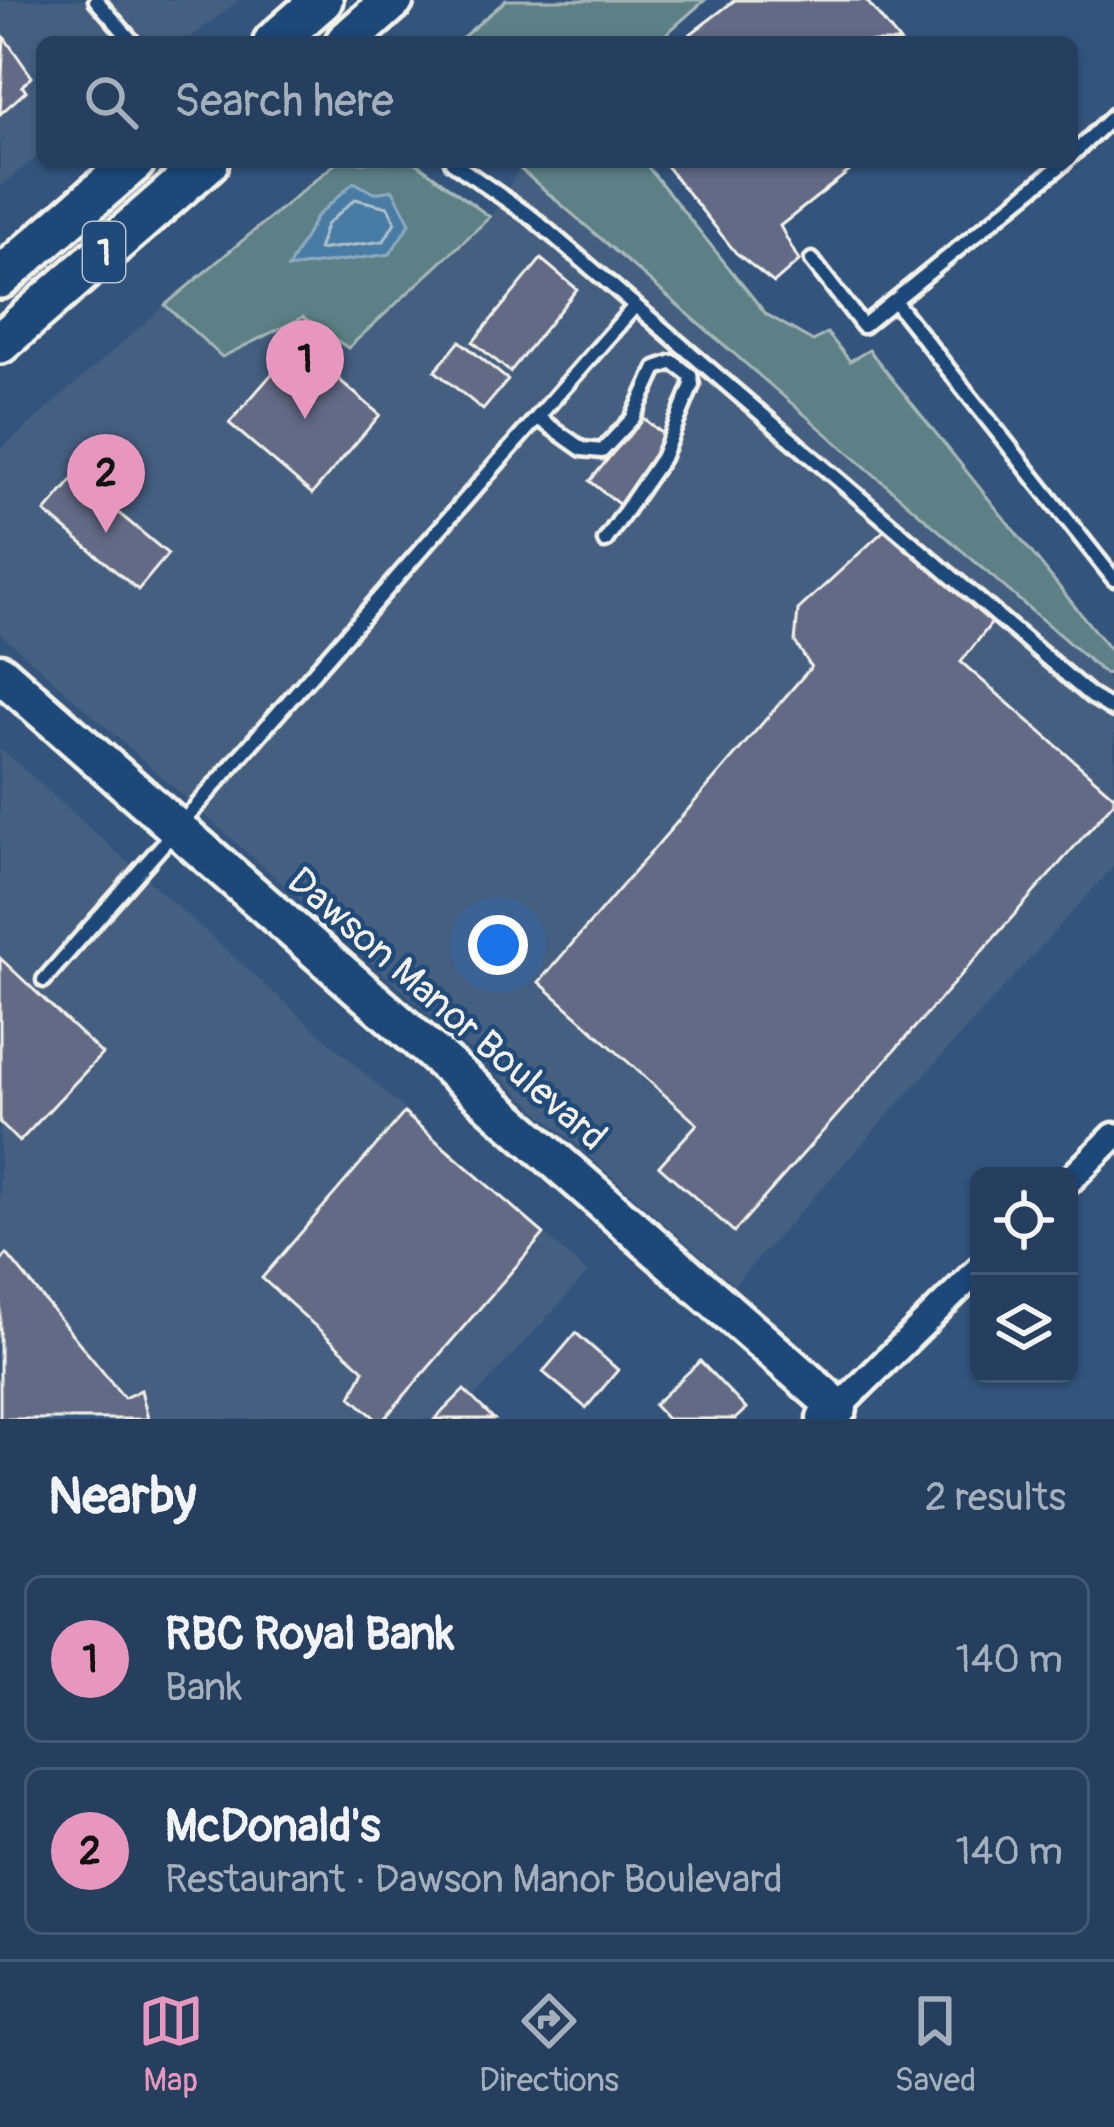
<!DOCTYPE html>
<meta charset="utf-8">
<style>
body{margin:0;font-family:Pangolin,sans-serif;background:#324a67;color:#f1f3f6}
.controls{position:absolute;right:36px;bottom:36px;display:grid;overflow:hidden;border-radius:18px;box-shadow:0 3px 9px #0004}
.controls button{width:108px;height:108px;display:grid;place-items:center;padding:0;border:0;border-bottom:3px solid #425873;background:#263f5e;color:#f1f3f6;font:60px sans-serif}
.you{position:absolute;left:498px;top:945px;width:42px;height:42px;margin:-30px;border:9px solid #fff;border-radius:50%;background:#1a73e8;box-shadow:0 0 0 18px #1a73e833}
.badge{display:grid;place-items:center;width:78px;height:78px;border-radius:50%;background:#e797bd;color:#111;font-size:39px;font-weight:700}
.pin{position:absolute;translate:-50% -99px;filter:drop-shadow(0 3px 6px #0008)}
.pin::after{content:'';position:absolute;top:63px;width:42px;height:36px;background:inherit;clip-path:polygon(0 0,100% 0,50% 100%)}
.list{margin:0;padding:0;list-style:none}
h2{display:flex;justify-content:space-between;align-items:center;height:156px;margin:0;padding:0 48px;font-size:51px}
h2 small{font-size:39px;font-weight:400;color:#a4afbc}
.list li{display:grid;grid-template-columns:78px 1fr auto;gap:36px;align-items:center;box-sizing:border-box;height:168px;margin:0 24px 24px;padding:0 24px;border:3px solid #425873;border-radius:18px}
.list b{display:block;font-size:45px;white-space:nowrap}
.list p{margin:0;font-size:39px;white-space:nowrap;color:#a4afbc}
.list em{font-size:39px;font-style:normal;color:#a4afbc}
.icon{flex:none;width:66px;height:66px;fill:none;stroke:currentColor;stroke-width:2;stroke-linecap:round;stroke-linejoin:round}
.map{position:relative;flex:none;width:1114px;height:1419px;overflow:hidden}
.search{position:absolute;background:#263f5e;box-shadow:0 3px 9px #0004;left:36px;right:36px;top:36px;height:132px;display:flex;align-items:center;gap:30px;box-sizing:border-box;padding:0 42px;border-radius:18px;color:#a4afbc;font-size:45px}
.sheet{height:540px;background:#263f5e}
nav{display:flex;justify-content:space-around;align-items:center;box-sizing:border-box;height:168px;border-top:3px solid #425873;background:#263f5e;font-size:33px;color:#a4afbc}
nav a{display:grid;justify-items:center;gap:6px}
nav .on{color:#e797bd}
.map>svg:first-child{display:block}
.built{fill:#455e81}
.green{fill:#5c8085;stroke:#a8b8b6;stroke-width:3}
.water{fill:#487ca5;stroke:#8dabc0;stroke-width:3}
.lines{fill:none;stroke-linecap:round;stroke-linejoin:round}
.shore{stroke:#afc2cd;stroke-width:3}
.building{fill:#626a85;stroke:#f4f1e8;stroke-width:3}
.lane-casing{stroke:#f4f1e8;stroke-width:21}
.street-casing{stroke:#f4f1e8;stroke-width:33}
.secondary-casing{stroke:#f4f1e8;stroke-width:45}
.primary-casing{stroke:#f4f1e8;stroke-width:48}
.lane{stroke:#1f4a7a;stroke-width:12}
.street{stroke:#1f4a7a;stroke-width:24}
.secondary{stroke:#1f4a7a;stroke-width:36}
.primary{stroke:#1f4a7a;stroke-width:39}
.labels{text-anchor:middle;stroke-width:9;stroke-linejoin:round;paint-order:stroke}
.shield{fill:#1f4a7a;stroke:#b4bfc7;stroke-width:3}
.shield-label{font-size:36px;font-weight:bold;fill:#f4f1e8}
.street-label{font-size:39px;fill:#f4f1e8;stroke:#1f4a7a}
</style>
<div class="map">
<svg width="1114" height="1419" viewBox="0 0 1114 1419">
<rect width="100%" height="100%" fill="#33547d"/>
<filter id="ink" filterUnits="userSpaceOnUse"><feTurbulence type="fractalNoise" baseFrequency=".00833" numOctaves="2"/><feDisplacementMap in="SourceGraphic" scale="24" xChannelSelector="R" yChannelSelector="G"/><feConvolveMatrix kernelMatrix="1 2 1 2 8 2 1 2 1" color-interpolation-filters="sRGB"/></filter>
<g filter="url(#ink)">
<g class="built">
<polygon points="0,0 239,0 185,42 42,42 42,153 0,186"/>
<polygon points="520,169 1105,674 1114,692 1114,866 734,1285 0,633 0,450 165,305 222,356 490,217"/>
<polygon points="0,748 588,1273 454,1419 0,1419"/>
</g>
<g class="green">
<polygon points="506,0 705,0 657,42 457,42"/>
<polygon points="337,162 415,162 490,217 348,348 303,317 222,357 165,305"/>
<polygon points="512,162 644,162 766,314 813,341 827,333 850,361 869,350 1114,655 1114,672 1105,674"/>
</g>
<polygon class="water" points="354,182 374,193 393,190 410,223 390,254 288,268 316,217"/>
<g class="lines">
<polygon class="shore" points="355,199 388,207 395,222 384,241 318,250 326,225"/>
</g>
<g class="building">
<polygon points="735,0 866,0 900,42 680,42"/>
<polygon points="4,37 32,77 22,86 26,91 0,114"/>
<polygon points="663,162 861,162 780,226 799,261 774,283 736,253"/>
<polygon points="541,259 577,289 510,372 473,342"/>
<polygon points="460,341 508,380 483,410 435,371"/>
<polygon points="298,344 380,415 312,494 229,423"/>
<polygon points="642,417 674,443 622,507 590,481"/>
<polygon points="75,477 168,554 138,590 45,512"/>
<polygon points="889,526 994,620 961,662 1114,796 1114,802 734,1232 659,1166 697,1124 539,982 811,667 795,642 798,610"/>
<polygon points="0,958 102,1054 19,1142 0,1123"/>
<polygon points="404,1113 544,1234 384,1419 376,1419 351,1397 364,1370 262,1278"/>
<polygon points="7,1254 124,1398 141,1390 148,1419 0,1419 0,1262"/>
<polygon points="576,1333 618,1370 586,1408 543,1372"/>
<polygon points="700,1361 746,1409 735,1419 667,1419 654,1405"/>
<polygon points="464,1390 494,1419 435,1419"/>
</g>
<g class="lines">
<g class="lane-casing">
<g id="lane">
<polyline points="96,0 131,40"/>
<polyline points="1072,155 1114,115"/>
<polyline points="452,162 534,219 1091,696 1114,710"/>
<polyline points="812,260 863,326 1065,162"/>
<polyline points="895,302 1114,579"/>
<polyline points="538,418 582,449 602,451 633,418 656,368 673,362 690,375 692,385 662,458 605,541"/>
<polyline points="44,980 635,306"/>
</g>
</g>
<g class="street-casing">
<g id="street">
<polyline points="1069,1181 1114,1136"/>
<polyline points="838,1408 979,1269"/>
</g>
</g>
<g class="secondary-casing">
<polyline id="secondary" points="0,673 838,1408 826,1419"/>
</g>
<g class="primary-casing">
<g id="primary">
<polyline points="274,42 322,0"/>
<polyline points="346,42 393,0"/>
<polyline points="0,278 134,162"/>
<polyline points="0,343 208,162"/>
</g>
</g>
<use href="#lane" class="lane"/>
<use href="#street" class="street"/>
<use href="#secondary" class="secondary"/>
<use href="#primary" class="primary"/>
</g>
</g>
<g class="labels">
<rect class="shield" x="83" y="222" width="42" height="60" rx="9"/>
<g class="shield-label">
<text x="104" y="265">1</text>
</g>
<g class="street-label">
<text transform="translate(448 1008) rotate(41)" y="14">Dawson Manor Boulevard</text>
</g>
</g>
</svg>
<div class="controls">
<button><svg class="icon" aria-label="locate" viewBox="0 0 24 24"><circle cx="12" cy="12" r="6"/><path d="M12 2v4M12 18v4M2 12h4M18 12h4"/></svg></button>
<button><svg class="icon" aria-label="layers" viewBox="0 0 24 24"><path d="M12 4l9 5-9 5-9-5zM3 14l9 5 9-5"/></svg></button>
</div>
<div class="you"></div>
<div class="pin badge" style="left:305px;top:419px">1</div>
<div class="pin badge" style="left:106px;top:533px">2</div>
<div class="search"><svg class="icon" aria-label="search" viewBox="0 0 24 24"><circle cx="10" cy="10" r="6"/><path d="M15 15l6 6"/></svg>Search here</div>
</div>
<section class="sheet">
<h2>Nearby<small>2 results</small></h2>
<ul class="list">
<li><span class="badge">1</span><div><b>RBC Royal Bank</b><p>Bank</p></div><em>140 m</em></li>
<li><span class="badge">2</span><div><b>McDonald's</b><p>Restaurant · Dawson Manor Boulevard</p></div><em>140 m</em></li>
</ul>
</section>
<nav>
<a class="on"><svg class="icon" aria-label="map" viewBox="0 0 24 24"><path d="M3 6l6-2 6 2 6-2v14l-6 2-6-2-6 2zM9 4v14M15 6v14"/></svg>Map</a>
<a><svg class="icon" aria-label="directions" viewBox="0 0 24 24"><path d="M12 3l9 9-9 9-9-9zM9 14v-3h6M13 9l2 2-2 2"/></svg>Directions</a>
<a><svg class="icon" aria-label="saved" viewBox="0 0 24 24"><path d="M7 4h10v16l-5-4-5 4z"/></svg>Saved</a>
</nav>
